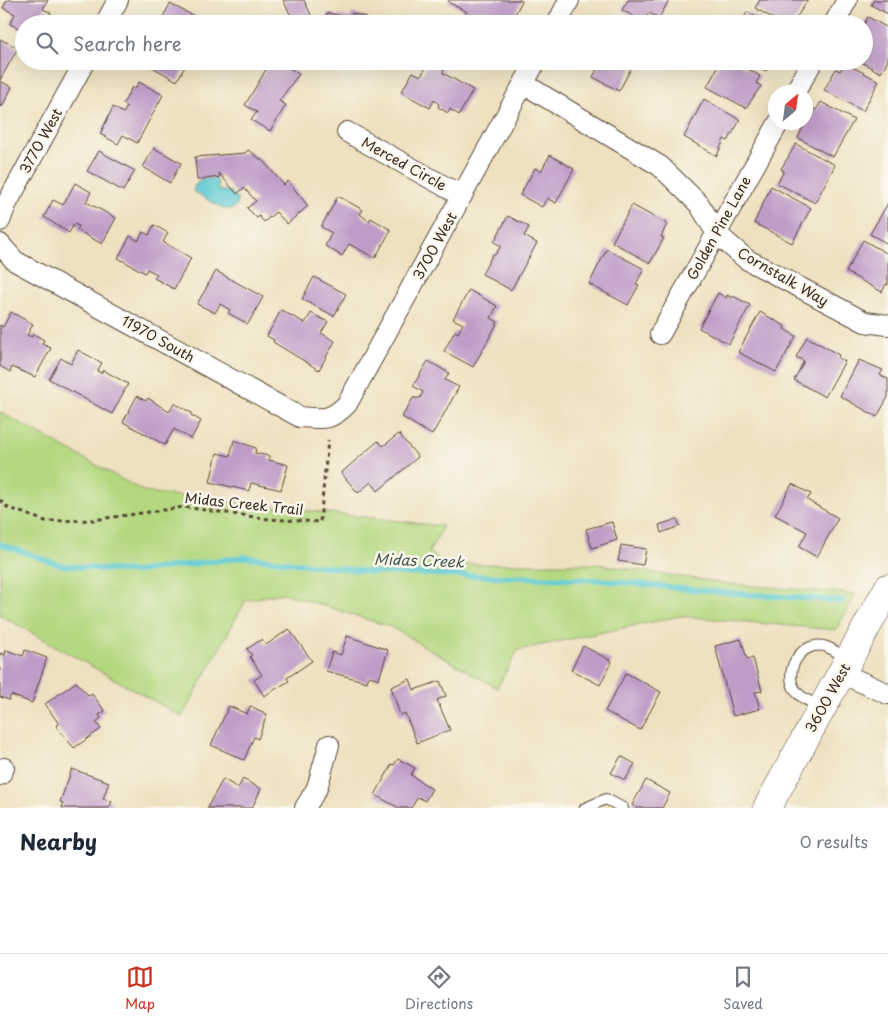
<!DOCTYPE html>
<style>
body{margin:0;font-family:"Playpen Sans",sans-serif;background:#f6f6f7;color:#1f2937}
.compass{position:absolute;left:768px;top:85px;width:45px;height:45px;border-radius:50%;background:#fff;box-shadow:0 5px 20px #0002;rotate:29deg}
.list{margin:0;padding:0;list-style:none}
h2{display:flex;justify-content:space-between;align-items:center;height:65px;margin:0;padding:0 20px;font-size:21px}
h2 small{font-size:16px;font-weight:400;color:#747a83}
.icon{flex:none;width:28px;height:28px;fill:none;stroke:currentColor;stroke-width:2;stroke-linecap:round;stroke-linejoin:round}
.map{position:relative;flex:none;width:888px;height:808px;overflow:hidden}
.search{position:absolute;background:#fff;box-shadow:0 5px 20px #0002;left:15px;right:15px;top:15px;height:55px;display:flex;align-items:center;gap:12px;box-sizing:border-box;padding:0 18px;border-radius:28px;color:#747a83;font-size:19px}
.sheet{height:145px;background:#fff}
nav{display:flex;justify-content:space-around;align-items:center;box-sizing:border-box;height:70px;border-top:1px solid #e0e1e3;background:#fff;font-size:14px;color:#747a83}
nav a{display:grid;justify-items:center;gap:2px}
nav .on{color:#c8321e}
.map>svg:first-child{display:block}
.green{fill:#b4d880;stroke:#78814f}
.water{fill:#5dcad2;stroke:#4c7a78}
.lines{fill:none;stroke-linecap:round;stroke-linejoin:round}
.stream{stroke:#5dcad2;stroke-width:5.5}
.building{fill:#be9cc8}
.service-casing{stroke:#564536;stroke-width:12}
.minor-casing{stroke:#564536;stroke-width:22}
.secondary-casing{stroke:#564536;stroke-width:29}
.path{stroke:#564536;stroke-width:3;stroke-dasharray:4 4;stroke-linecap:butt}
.service{stroke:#fff;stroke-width:10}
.minor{stroke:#fff;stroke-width:20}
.secondary{stroke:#fff;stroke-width:28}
.labels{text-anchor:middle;stroke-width:5;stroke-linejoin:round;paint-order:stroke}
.street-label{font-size:14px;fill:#3b2a1e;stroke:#fbf7ec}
.water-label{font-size:15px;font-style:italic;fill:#455a54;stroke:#fbf7ec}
</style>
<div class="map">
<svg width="888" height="808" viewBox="0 0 888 808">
<rect width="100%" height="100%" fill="#fbf7ec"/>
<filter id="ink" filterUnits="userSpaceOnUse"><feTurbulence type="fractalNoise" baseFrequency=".02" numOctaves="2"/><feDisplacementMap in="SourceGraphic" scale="10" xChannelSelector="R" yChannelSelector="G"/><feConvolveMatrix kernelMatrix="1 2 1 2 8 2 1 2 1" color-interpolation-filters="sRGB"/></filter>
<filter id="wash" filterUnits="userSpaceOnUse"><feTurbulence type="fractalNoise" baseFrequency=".0096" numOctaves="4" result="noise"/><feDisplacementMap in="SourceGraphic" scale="20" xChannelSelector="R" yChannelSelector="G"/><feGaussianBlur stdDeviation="1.12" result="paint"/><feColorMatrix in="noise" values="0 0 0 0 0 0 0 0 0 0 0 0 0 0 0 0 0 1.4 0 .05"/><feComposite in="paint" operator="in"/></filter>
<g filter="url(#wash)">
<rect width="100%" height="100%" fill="#eee1c0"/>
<polygon class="green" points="0,412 145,492 443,526 429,552 445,564 596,564 730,584 856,594 836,630 680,616 518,650 497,688 391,627 283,593 246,600 182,717 0,615"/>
<polygon class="water" points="215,178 218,183 218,190 231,192 237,198 237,205 232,209 224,209 193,191 195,185 203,179"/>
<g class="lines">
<polyline class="stream" points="0,544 60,565 133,572 245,557 371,572 598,580 730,593 842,601"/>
</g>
<g id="blocks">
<g class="building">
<polygon points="7,0 48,0 43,9 51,13 45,24 24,24 24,31 10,24 15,14 3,8"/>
<polygon points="283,0 304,0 312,17 295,24"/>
<polygon points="449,0 520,0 522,1 510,24 490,24 478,17 475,22 464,16 467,12 448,2"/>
<polygon points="628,0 669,0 659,18 649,13 644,22 622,10"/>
<polygon points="760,0 808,0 792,24 783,24 755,8"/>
<polygon points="874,0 888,0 888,14 871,5"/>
<polygon points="170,4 196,17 192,24 159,24"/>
<polygon points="747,12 769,24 741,24"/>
<polygon points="327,13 351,18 352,13 366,17 365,22 369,24 325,24"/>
<polygon points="868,17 888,28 888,60 881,73 859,61 864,61 864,24"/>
<polygon points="0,39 18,48 0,80"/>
<polygon points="146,61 188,61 177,81 145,63"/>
<polygon points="271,61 277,61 299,74 279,101 286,105 270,131 251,120 257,112 245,105"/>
<polygon points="329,61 354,61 353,67"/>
<polygon points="434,61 445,63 443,73 473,90 459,115 450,109 448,113 438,107 439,104 434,100 430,108 401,92 413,72 421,76 428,64 431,66"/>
<polygon points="601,61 635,61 619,91 593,77"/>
<polygon points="721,61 734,61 760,76 756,83 761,86 746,108 707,87"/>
<polygon points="749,61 771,61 766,71"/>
<polygon points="845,63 879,81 863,111 824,90 836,69 840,71"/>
<polygon points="0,81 12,87 2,107 0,105"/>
<polygon points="139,82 163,95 137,143 123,135 118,144 100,134 113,107 123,113 127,107 123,104 132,87 135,89"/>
<polygon points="704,99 740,120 728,141 724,139 717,156 684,137"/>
<polygon points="821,102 854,120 833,157 798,138 812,108 816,110"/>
<polygon points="796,144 835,165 815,203 777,183 784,171 781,169"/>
<polygon points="154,148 181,163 170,183 143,167"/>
<polygon points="248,150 263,161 284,185 288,181 308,206 287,224 276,212 264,222 259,216 257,218 247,208 256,201 244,188 237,194 219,173 220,177 197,180 195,157 245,153"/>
<polygon points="99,151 135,171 123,191 87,171"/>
<polygon points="550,155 574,169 556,203 547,198 542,207 520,195 535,168 541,171"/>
<polygon points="75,183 91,192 86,202 116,218 102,244 77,230 79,226 74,224 69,233 44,217 53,200 63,205"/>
<polygon points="771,186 811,208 792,243 754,223"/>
<polygon points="338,196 363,210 360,214 366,219 369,221 371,218 391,230 375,258 349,244 342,256 325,246 332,233 321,227"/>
<polygon points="888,203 888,244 870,234"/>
<polygon points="632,205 667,224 661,237 664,238 650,263 612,242"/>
<polygon points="508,216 529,227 524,236 537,243 511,290 482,274 493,254 495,255 501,246 494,242"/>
<polygon points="154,225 168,233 163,242 191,258 174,289 154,278 157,274 147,269 145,273 118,258 130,236 138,241 143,232 149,235"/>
<polygon points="863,240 888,254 888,285 886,284 882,292 846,272"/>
<polygon points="607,249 644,269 636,284 639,285 628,305 589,284"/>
<polygon points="216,271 263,297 248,324 228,313 230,310 220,304 215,313 197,304"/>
<polygon points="314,277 346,294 334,316 302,299"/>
<polygon points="469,290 497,306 491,318 498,322 473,367 444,351 455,331 458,333 463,324 453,319"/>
<polygon points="718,293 726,298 727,295 732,298 733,296 750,305 729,344 699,328"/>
<polygon points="281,310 305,323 311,313 328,322 321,333 335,341 319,370 273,342 274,340 267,336"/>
<polygon points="11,312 33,324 27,335 32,337 33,334 44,340 42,344 51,348 35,377 12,367 10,372 0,366 0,325 3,327"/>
<polygon points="760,312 785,326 784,329 796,336 776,372 738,352"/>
<polygon points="807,337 839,355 838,358 845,361 825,397 794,380 804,361 796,357"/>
<polygon points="78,350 102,363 97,371 101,373 103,370 128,384 112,414 49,379 61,358 71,364"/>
<polygon points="859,360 883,370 880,375 888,379 888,397 877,417 840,396"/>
<polygon points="428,361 449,373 445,380 459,387 432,435 402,417 413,398 420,398 423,392 413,386"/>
<polygon points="137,396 146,401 148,398 169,412 174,403 192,413 191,415 201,421 191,439 174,429 165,445 123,422"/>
<polygon points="399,434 418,457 378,491 371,482 358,493 341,473 378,441 383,446"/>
<polygon points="234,440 256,448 255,453 269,456 269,460 288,465 281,490 251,483 249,491 210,482 217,453 230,456"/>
<polygon points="792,484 811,494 807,500 838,518 817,557 799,547 807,532 775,515"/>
<polygon points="677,519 680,526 661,533 659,525"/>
<polygon points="612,522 617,540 592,548 586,529"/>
<polygon points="621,545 646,549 643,565 618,561"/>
<polygon points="289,629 312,661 287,678 289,681 264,696 254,680 262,675 250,657 252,655 247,649 262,639 266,645"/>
<polygon points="347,636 388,650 379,679 369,676 367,682 326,671 332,652 341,655"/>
<polygon points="741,639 747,659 753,658 762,691 755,692 760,709 733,716 715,646"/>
<polygon points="583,646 612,661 600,685 571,670"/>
<polygon points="6,650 23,656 25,650 47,658 32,703 11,695 9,700 0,697 0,653 5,655"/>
<polygon points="626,673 661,692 640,730 605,711"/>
<polygon points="410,679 414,690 440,681 446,696 437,700 450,730 417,743 405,713 400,715 391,687"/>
<polygon points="76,682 89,696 92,694 105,711 99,715 101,718 96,722 101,729 74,748 56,726 59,724 45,704"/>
<polygon points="229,706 247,714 250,706 267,714 258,739 254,737 244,760 211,745"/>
<polygon points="621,756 635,764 625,780 611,773"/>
<polygon points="398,759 415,768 411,775 432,789 425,801 418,797 411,808 399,808 375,795 392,764 394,765"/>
<polygon points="72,769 109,782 103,799 112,802 109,808 62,808 63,803 60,802"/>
<polygon points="223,779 238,788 243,779 261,789 252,808 207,808"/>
<polygon points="646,780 670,793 662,808 637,808 632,805"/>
</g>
</g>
</g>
<g filter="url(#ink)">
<use href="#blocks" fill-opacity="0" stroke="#564536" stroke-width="1"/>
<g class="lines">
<g class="service-casing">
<g id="service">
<path d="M822,708C814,703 801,699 796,691C782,673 800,641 824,646C832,648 841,655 848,659"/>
<polyline points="585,808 606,799 623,808"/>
</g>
</g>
<g class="minor-casing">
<g id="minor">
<polyline points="105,24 118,0"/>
<polyline points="557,24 569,0"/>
<polyline points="834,24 847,0"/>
<polyline points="524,84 660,166 699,204 717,234 746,259 865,322 888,325"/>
<polyline points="795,92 813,61"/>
<polyline points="347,132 462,196"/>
<polyline points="0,221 6,205 85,61"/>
<path d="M0,244L15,261L300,417C323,419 331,421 347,404L536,61"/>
<polyline points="660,334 779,122"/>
<polyline points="841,673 888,694"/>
<polyline points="0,775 4,768"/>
<polyline points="305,808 317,788 329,745"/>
</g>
</g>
<g class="secondary-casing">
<polyline id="secondary" points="767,808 888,588"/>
</g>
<polyline class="path" points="0,500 7,507 45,521 93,520 184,507 269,519 320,522 328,440"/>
<use href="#service" class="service"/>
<use href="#minor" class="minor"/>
<use href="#secondary" class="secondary"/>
</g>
</g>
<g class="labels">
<g class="street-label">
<text transform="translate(41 141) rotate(-61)" y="5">3770 West</text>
<text transform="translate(404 164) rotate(29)" y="5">Merced Circle</text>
<text transform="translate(719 228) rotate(-61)" y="5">Golden Pine Lane</text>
<text transform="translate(435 246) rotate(-61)" y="5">3700 West</text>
<text transform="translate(783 277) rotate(30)" y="5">Cornstalk Way</text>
<text transform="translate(158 339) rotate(29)" y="5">11970 South</text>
<text transform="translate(244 504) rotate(6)" y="5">Midas Creek Trail</text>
<text transform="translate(828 698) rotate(-61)" y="5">3600 West</text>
</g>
<g class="water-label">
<text transform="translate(419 561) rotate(2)" y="5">Midas Creek</text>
</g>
</g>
</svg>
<svg class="compass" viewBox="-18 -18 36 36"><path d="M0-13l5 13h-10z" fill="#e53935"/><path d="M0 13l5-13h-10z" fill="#747a83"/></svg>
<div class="search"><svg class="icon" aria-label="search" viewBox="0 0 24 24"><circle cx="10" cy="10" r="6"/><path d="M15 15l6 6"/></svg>Search here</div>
</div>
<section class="sheet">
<h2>Nearby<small>0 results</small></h2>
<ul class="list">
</ul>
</section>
<nav>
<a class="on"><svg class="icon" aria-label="map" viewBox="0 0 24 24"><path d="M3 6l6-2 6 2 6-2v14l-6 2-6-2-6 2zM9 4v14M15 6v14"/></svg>Map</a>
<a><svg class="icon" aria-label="directions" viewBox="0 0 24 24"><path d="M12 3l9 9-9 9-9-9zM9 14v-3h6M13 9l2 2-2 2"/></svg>Directions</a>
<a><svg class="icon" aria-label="saved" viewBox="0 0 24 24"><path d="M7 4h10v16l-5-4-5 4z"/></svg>Saved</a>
</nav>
